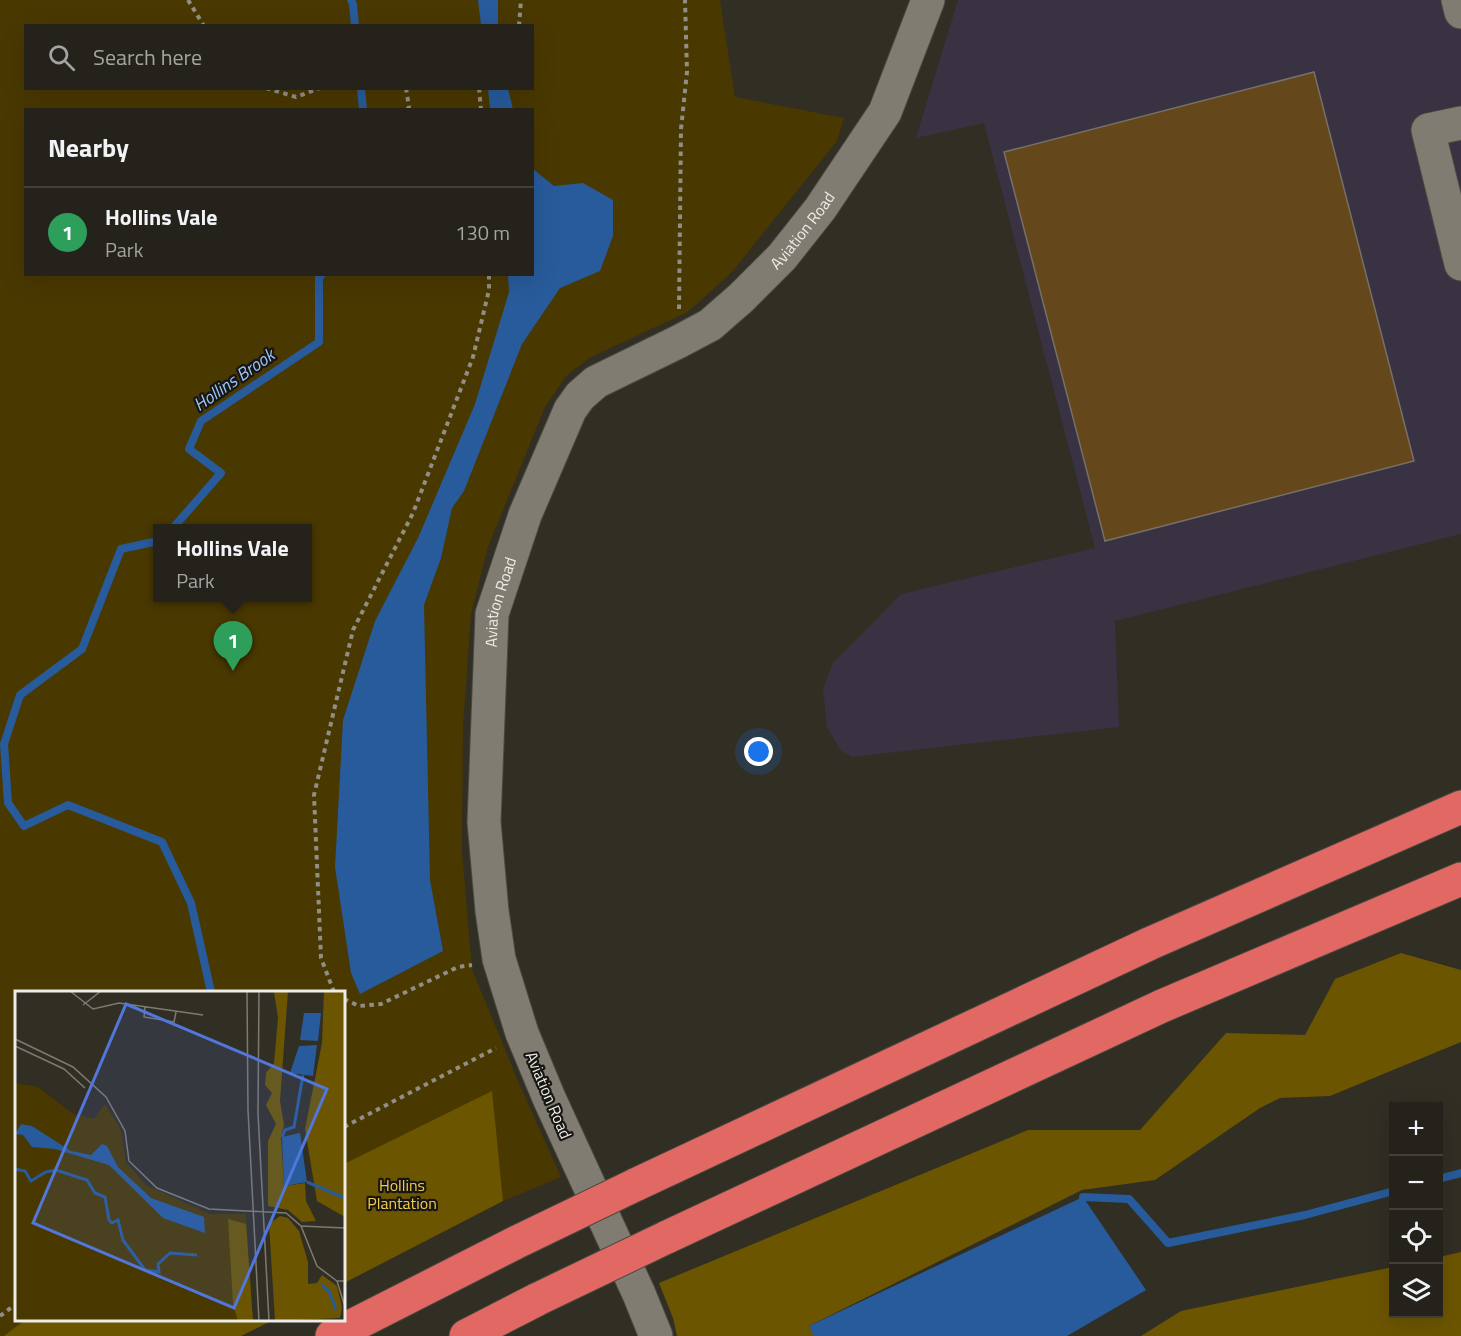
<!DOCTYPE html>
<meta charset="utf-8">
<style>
body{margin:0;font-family:"Titillium Web",sans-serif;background:#2d2a24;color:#f1f3f6}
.controls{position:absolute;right:18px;bottom:18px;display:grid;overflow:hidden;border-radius:0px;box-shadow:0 6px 24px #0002}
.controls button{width:54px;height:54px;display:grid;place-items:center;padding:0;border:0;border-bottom:2px solid #423f3a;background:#25221b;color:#f1f3f6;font:30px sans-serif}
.you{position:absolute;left:759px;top:752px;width:21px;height:21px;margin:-15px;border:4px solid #fff;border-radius:50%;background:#1a73e8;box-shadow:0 0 0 9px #1a73e833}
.badge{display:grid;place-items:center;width:39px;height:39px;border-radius:50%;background:#c2a7f2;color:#fff;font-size:20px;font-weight:700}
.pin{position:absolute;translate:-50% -50px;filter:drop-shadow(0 2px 3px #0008)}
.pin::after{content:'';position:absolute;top:32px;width:21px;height:18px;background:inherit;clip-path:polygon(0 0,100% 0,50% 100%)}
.popup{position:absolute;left:153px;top:524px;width:159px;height:78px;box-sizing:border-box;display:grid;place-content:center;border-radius:0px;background:#25221b;filter:drop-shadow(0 2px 4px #0005);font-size:20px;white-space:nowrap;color:#a3a4a3}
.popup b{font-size:22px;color:#f1f3f6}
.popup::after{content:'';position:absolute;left:50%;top:100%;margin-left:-12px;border:12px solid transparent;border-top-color:#25221b}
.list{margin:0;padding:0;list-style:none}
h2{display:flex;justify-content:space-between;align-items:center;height:78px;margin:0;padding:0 24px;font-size:26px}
h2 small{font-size:20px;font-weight:400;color:#a3a4a3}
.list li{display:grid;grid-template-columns:39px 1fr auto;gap:18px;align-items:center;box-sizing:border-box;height:90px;padding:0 24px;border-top:2px solid #423f3a}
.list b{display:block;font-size:22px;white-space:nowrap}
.list p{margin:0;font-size:20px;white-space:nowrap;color:#a3a4a3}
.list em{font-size:20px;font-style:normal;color:#a3a4a3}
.icon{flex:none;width:33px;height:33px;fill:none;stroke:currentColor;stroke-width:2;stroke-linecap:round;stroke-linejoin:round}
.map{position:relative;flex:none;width:1461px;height:1336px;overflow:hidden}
.search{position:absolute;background:#25221b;box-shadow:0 6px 24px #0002;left:24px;top:24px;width:510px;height:66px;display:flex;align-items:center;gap:15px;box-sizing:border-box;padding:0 21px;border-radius:0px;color:#a3a4a3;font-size:22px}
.panel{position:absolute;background:#25221b;box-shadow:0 6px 24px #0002;left:24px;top:108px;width:510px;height:168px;border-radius:0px}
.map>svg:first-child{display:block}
.industrial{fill:#383243}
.green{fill:#493800;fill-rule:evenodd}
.forest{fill:#6c5500}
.water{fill:#285b9b}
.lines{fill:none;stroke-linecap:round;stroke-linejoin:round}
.stream{stroke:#285b9b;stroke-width:8}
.building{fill:#64481c;stroke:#777067;stroke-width:1.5}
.minor-casing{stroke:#4c4941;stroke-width:35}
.highway-casing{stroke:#4c4941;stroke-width:35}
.path{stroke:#908e86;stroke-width:4;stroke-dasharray:4.5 4.5;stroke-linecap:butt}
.minor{stroke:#807c71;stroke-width:33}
.highway{stroke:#e26863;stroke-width:33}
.highway-bridge-casing{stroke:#4c4941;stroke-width:35;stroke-linecap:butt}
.highway-bridge{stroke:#e26863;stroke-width:33}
.labels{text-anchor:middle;stroke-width:4.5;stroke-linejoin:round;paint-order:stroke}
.street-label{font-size:16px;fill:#eeece6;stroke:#171612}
.park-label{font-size:16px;fill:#f4cc4c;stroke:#171612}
.water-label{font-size:18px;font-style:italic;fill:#9bc5fb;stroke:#171612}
.inset-river{fill:none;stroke:#285b9b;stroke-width:3}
.inset-road{fill:none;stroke:#7d7a72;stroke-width:1.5}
.view{fill:#5176dc;fill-opacity:0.15;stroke:#5176dc;stroke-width:3}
.inset-edge{fill:none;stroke:#eeece6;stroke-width:3}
</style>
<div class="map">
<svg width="1461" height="1336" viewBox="0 0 1461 1336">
<rect width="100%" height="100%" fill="#312e24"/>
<polygon class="industrial" points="958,0 1461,0 1461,534 1115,621 1119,727 852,757 841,751 827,727 823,689 833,663 901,594 1095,548 984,123 916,138"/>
<path class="green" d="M0,0H720L735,97L844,118L837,141L732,272L688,312L591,357L566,376L545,407L488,547L471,614L463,727L462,851L472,969L518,1081L561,1177L503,1201L344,1283V992H16V1320H273L241,1336H0ZM26,26H532V88H26ZM26,110H532V274H26ZM158,528H308V598H158Z"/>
<g class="forest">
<polygon points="1401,953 1461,970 1461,1042 1330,1096 1280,1098 1260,1108 1155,1180 1082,1190 809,1326 815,1336 677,1336 673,1318 659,1283 1028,1130 1140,1130 1226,1033 1305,1035 1335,979"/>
<polygon points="492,1091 503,1201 344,1283 344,1164"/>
<polygon points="1461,1252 1461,1336 1141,1336 1181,1311 1393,1267 1394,1314 1438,1314 1439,1257"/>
<polygon points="25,1320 273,1320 241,1336 4,1336"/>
</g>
<g class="water">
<polygon points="478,0 498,0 498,25 481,25"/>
<polygon points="488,89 508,89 513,109 490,109"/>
<polygon points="533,169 554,186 583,183 613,200 613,236 600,271 560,288 522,344 464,491 452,508 441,558 424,605 430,880 443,951 360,994 351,973 335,867 343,720 375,621 418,538 475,404 509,292 508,275 532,274"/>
<polygon points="1083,1197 1146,1290 1067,1336 814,1336 809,1326"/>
</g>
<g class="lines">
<g class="stream">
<polyline points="351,0 353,4 355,26"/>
<polyline points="361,88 363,110"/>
<polyline points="173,528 221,473 189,449 201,421 319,342 319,278 322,274"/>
<polyline points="158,541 121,549 82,649 20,695 4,744 8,803 24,826 68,805 162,842 191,903 211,992"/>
<polyline points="1438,1179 1461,1173"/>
<polyline points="1083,1197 1129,1199 1168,1243 1305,1215 1394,1191"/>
</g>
</g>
<polygon class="building" points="1314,72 1414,461 1105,541 1004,152"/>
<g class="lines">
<g class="minor-casing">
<g id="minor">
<polyline points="1458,0 1461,12"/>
<polyline points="1461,123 1428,130 1461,264"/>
<path id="s1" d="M656,1336L639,1294L549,1098L522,1033L499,959L492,911L484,822L492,614L525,515L570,410L580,396L596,382L678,342L710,325L741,298L782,257L820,209L885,112L928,0"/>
</g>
</g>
<g class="highway-casing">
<g id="highway">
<polyline points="635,1185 1151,943 1461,807"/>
<polyline points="665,1238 1162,1006 1461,879"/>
<polyline points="332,1336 515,1243"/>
<polyline points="466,1336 538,1299"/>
</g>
</g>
<g class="path">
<polyline points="188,0 204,26"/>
<polyline points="519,26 521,0"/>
<polyline points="266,88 296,97 320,88"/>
<polyline points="406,88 409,107 407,110"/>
<polyline points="479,88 481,110"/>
<polyline points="679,309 681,129 687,72 685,0"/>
<polyline points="334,992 321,958 314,795 353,630 413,513 473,357 489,290 489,274"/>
<polyline points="344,999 359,1006 381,1004 458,967 472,965"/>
<polyline points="344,1127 496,1048"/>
<polyline points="0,1316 16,1304"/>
</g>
<use href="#minor" class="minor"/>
<use href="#highway" class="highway"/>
<g class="highway-bridge-casing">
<g id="highway-bridge">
<polyline points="515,1243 635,1185"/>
<polyline points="538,1299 665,1238"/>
</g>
</g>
<use href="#highway-bridge" class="highway-bridge"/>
</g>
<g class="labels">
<g class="street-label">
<text dy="6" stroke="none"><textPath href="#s1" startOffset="1272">Aviation Road</textPath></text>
<text dy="6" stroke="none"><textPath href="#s1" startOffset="768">Aviation Road</textPath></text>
<text transform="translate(549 1095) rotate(67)" y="6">Aviation Road</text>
</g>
<g class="park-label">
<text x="402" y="1191">Hollins<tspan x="402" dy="18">Plantation</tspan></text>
</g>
<g class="water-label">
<text transform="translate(234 380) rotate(-35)" y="6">Hollins Brook</text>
</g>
</g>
<g transform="translate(15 991)">
<rect width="330" height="330" fill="#312e24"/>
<path d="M0,92L23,96L57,122L79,128L90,113L106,139L111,171L131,194L194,223H231L238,330H0Z" fill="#493800"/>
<path d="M273,0L265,110L269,134L266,145L269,195L290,192L291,210L301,230L287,231L273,219L253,215V150L261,133L251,114L257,102L250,94L251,82L259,72L263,27L259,1ZM309,0H330V226L302,210L290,138L307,52ZM265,225L273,227L284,240L293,271V293L302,292L307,284L322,295L327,316L325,327L260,330L254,233ZM213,228L231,233L238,330H223L218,313Z" fill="#6c5500"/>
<path d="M289,22H306L303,50L285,49ZM302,54L298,85L275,82L284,55ZM6,133L17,135L56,160L76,164L87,153L92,155L103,176L136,207L189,226L190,242L148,227L94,174L40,158L17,156L8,144L0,143ZM285,142L292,191L269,195L267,146Z" fill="#285b9b"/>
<path class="inset-river" d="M267,146L270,139L279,136L288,84M0,178L10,180L16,190L31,181L41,179L72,189L80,202L90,206L94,229L97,232L103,229L108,249L130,279L144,281L143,273L155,262L182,264M292,191L330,207M307,294L314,300L321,319"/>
<path class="inset-road" d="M55,0L78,18L104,12L188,24M232,0L233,119L244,330M244,0L243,122L254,330M68,14L86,0M130,16L129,26L159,31L161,21M0,48L58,76L91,106L110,140L114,170L142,197L194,218L271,222L286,235L302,275L322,290H330M0,55L49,78L70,97M286,235L330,237M322,290L330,316"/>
<path class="view" d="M111,13L312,98L219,317L18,232Z"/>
<rect width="330" height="330" class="inset-edge"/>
</g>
</svg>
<div class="controls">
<button>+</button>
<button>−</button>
<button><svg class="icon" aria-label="locate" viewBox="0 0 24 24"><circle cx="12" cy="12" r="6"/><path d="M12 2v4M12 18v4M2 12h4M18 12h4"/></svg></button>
<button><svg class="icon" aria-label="layers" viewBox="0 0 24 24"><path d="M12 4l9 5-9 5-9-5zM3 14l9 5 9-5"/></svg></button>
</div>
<div class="you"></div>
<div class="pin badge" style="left:233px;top:671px;background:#2e9e5b">1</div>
<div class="popup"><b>Hollins Vale</b>Park</div>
<div class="search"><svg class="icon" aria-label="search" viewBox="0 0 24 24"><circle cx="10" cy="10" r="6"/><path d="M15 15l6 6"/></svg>Search here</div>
<section class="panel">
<h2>Nearby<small></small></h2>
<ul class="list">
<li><span class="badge" style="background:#2e9e5b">1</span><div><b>Hollins Vale</b><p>Park</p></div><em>130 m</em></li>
</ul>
</section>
</div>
